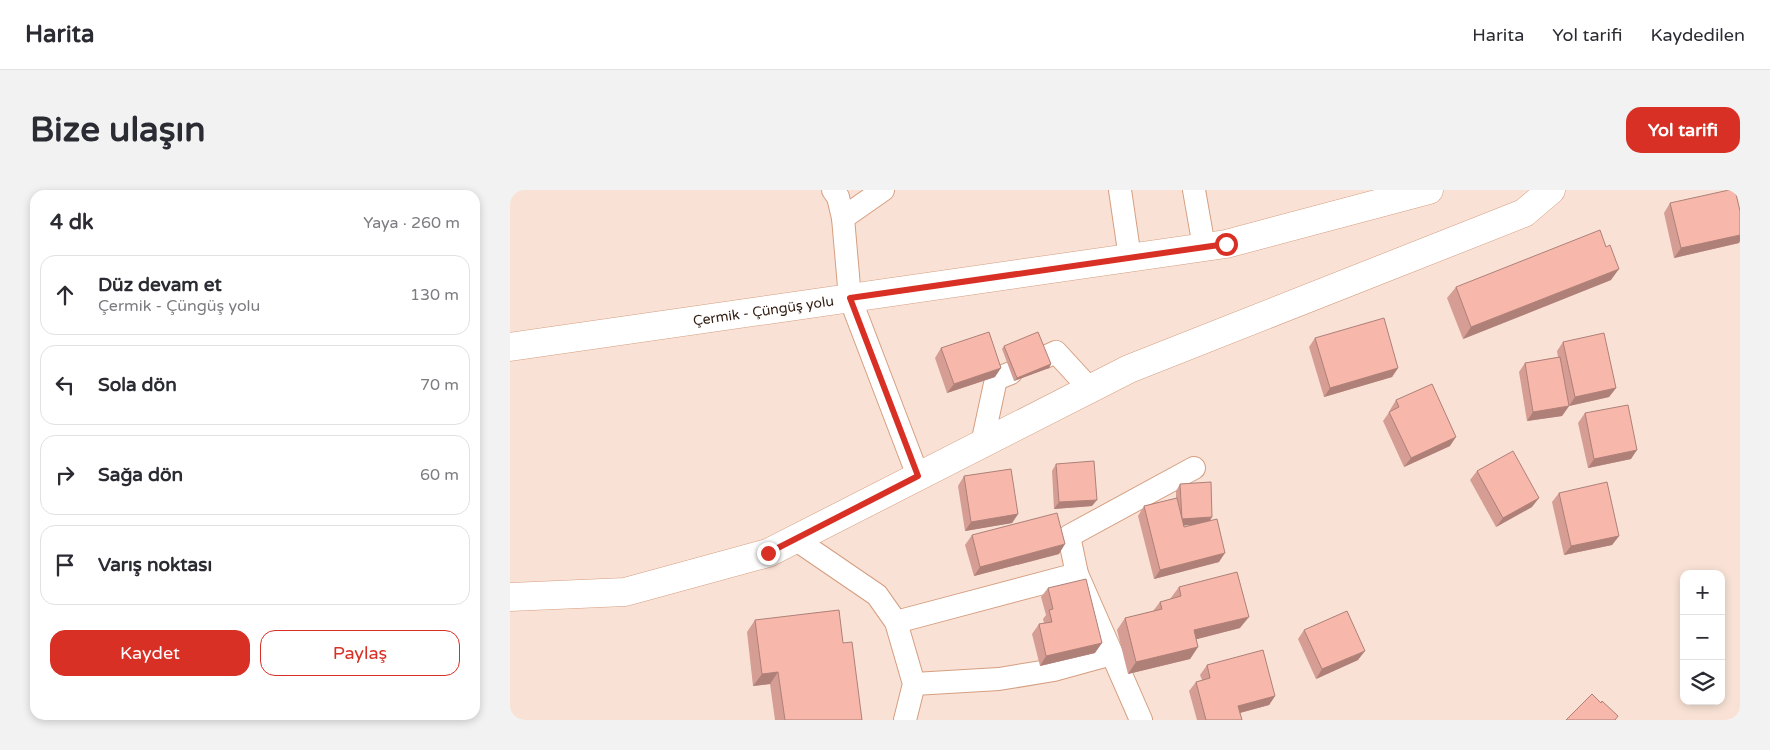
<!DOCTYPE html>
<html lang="tr">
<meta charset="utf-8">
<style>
body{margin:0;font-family:"Varela Round",sans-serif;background:#f2f2f3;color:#2b2b33}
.controls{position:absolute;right:15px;bottom:15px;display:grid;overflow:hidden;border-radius:10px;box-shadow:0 2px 8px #0003}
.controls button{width:45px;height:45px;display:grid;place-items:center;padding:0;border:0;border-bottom:1px solid #e1e1e2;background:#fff;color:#2b2b33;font:25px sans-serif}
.stop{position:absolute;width:15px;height:15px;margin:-11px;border:4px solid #d93025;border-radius:50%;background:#fff}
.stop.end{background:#d93025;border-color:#fff;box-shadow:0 1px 5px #0008}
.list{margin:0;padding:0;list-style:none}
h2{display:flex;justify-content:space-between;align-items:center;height:65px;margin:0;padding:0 20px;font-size:21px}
h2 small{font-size:16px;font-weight:400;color:#7c7c81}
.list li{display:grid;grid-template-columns:32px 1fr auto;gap:15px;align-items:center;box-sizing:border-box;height:80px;margin:0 10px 10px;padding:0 10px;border:1px solid #e1e1e2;border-radius:15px}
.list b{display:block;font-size:19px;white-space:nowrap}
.list p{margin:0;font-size:16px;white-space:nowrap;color:#7c7c81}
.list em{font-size:16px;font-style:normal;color:#7c7c81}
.actions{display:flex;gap:10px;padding:15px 20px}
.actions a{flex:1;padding:11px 0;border:1px solid #d93025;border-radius:15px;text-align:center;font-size:18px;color:#d93025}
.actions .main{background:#d93025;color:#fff}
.icon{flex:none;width:28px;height:28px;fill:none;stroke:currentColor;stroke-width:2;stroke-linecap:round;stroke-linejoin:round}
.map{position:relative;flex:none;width:1230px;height:530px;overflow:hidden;border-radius:15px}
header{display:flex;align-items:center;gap:30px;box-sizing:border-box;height:70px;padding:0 25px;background:#fff;border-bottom:1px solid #e1e1e2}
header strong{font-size:24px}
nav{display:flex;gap:28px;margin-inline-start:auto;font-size:18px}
.intro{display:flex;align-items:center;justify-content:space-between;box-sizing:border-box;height:120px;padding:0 30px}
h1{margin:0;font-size:35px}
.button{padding:12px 22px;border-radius:15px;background:#d93025;color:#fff;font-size:18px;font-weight:700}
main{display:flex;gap:30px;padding:0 30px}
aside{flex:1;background:#fff;border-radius:15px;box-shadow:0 2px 8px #0003}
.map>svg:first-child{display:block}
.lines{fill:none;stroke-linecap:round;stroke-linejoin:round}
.minor-casing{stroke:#d59e80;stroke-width:24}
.major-casing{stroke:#d59e80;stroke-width:29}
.minor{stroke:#fff;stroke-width:22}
.major{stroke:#fff;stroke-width:28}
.wall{fill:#d59d93;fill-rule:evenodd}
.shaded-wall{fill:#ae8078}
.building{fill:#f8b7ab;stroke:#ae8078}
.route{stroke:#d93025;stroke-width:6}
.labels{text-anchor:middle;stroke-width:4;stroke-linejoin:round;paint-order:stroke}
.street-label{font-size:14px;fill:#311c10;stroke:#fef2eb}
</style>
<header>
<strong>Harita</strong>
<nav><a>Harita</a><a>Yol tarifi</a><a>Kaydedilen</a></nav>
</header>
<div class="intro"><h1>Bize ulaşın</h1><a class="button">Yol tarifi</a></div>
<main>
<aside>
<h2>4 dk<small>Yaya · 260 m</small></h2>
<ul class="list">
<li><svg class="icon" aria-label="ahead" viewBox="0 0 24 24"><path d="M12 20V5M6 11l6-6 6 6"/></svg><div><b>Düz devam et</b><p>Çermik - Çüngüş yolu</p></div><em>130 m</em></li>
<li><svg class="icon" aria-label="left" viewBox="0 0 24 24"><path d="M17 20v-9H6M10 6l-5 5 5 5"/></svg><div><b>Sola dön</b></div><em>70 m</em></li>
<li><svg class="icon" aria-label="right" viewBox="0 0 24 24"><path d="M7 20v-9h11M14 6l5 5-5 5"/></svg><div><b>Sağa dön</b></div><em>60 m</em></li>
<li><svg class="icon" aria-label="arrive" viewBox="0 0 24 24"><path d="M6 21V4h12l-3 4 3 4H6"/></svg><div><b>Varış noktası</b></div></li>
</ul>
<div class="actions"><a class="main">Kaydet</a><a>Paylaş</a></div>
</aside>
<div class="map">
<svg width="1230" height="530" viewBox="0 0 1230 530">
<rect width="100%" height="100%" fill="#f9e2d5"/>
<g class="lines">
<g class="minor-casing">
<g id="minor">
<polyline points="323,0 328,7 333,28 340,108 408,286"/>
<polyline points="610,0 620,68"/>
<polyline points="684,0 694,57"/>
<polyline points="333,28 373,0"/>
<polyline points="535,167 546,162 580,199"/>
<polyline points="472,254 486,189 501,183"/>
<polyline points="285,349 367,405 386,432 404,494 395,530"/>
<polyline points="386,432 567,384"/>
<polyline points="404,494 489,489 544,480 602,464"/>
<polyline points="631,530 567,384 559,346 684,278"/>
</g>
</g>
<g class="major-casing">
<g id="major">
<path id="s1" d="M0,157L716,54L919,0"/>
<polyline points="0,407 115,402 258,363 619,179 1014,23 1041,0"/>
</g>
</g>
<use href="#minor" class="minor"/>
<use href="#major" class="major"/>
</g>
<g class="wall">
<polygon points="1160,13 1229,53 1164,68 1154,23"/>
<polygon points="1101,90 953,149 937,108 946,97"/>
<polygon points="805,148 888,178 882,187 814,207 799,157"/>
<polygon points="1053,152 1106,198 1099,207 1059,216 1052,226 1017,231 1009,182 1015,173 1048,167 1047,161"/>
<polygon points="494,156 541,174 539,178 504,191 492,159"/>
<polygon points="431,158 485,187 437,203 425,168"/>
<polygon points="886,210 940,256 894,277 873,231 880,221 880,220"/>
<polygon points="1075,223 1121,269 1078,278 1068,233"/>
<polygon points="546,274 582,316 544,319 542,281"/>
<polygon points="967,281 1022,317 986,337 960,290"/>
<polygon points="454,286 508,324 502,333 455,341 448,296"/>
<path d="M670,294L700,331L709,372L644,389L628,326L634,316L666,308V301ZM674,335H684L674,337Z"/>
<polygon points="1049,303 1109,346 1102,355 1054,365 1042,312"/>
<polygon points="462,345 549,364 464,386 455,355"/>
<polygon points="669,397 730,438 686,449 688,457 680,469 618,484 607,440 615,428 643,421 650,412 660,409"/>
<polygon points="538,398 585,463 530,476 522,444 529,434 534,433 533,429 536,425 531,407"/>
<polygon points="245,430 333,453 352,530 265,530 260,494 243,496 237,442"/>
<polygon points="794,440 848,470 806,489 788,449"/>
<polygon points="697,475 765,506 759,515 730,523 732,530 687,530 679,501 686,492 692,490 690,485"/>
</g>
<g class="shaded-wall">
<polygon points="1230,45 1230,51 1229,53 1164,68 1171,58"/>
<polygon points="1109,79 1101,90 953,149 961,137"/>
<polygon points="541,174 539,178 504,191 507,188"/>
<polygon points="491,178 485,187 437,203 444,194"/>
<polygon points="888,178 882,187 814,207 820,198"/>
<polygon points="1106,198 1099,207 1059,216 1065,207"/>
<polygon points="1059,216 1052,226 1017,231 1023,222"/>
<polygon points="946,247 940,256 894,277 901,268"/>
<polygon points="1127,260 1121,269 1078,278 1084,269"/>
<polygon points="1029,308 1022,317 986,337 993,328"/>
<polygon points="587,310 582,316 544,319 549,312"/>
<polygon points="508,324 502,333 455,341 461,332"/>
<polygon points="702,327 698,334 668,336 672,329"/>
<polygon points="1109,346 1102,355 1054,365 1061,356"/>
<polygon points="555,354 549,364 464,386 470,377"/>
<polygon points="715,363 709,372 644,389 650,380"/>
<polygon points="739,427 730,438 676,452 684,440"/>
<polygon points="592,453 585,463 530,476 536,466"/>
<polygon points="688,457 680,469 618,484 626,472"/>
<polygon points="855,461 848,470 806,489 812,479"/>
<polygon points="268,482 260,494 243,496 252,484"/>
<polygon points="765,506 759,515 722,525 728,516"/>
</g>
<g class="building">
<polygon points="1219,0 1225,0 1230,21 1230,45 1171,58 1160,13"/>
<polygon points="1090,40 1096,57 1100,55 1109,79 961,137 946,97"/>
<polygon points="874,128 888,178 820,198 805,148"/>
<polygon points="479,142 491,178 444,194 431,158"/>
<polygon points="528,142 541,174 507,188 494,156"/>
<polygon points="1094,143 1106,198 1065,207 1053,152"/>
<polygon points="1050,167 1059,216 1023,222 1015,173"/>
<polygon points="922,194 946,247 901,268 879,222 889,217 886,210"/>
<polygon points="1118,215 1127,260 1084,269 1075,223"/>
<polygon points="1003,261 1029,308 993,328 967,281"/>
<polygon points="584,271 587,310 549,312 546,274"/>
<polygon points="501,279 508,324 461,332 454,286"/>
<polygon points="701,292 702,327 672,329 670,294"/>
<polygon points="1097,292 1109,346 1061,356 1049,303"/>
<polygon points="667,308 674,337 707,329 715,363 650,380 634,316"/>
<polygon points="547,323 555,354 470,377 462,345"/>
<polygon points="727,382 739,427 684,440 688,457 626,472 615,428 652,419 650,412 671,406 669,397"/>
<polygon points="576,389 592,453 536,466 529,434 542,432 539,420 543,419 538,398"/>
<polygon points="329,420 333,453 342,452 352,530 275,530 268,482 252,484 245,430"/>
<polygon points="837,421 855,461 812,479 794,440"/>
<polygon points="753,460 765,506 728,516 732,530 696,530 686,492 700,488 697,475"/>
<polygon points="1082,504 1091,513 1092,511 1108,526 1105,530 1056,530"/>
</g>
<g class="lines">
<polyline class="route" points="258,363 408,286 340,108 716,54"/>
</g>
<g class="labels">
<g class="street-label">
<text dy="5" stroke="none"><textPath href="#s1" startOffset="256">Çermik - Çüngüş yolu</textPath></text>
</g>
</g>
</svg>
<div class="controls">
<button>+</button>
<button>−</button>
<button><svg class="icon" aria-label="layers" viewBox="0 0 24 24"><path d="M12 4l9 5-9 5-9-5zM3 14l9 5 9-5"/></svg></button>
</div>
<div class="stop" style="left:716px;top:54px"></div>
<div class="stop end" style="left:258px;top:363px"></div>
</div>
</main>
